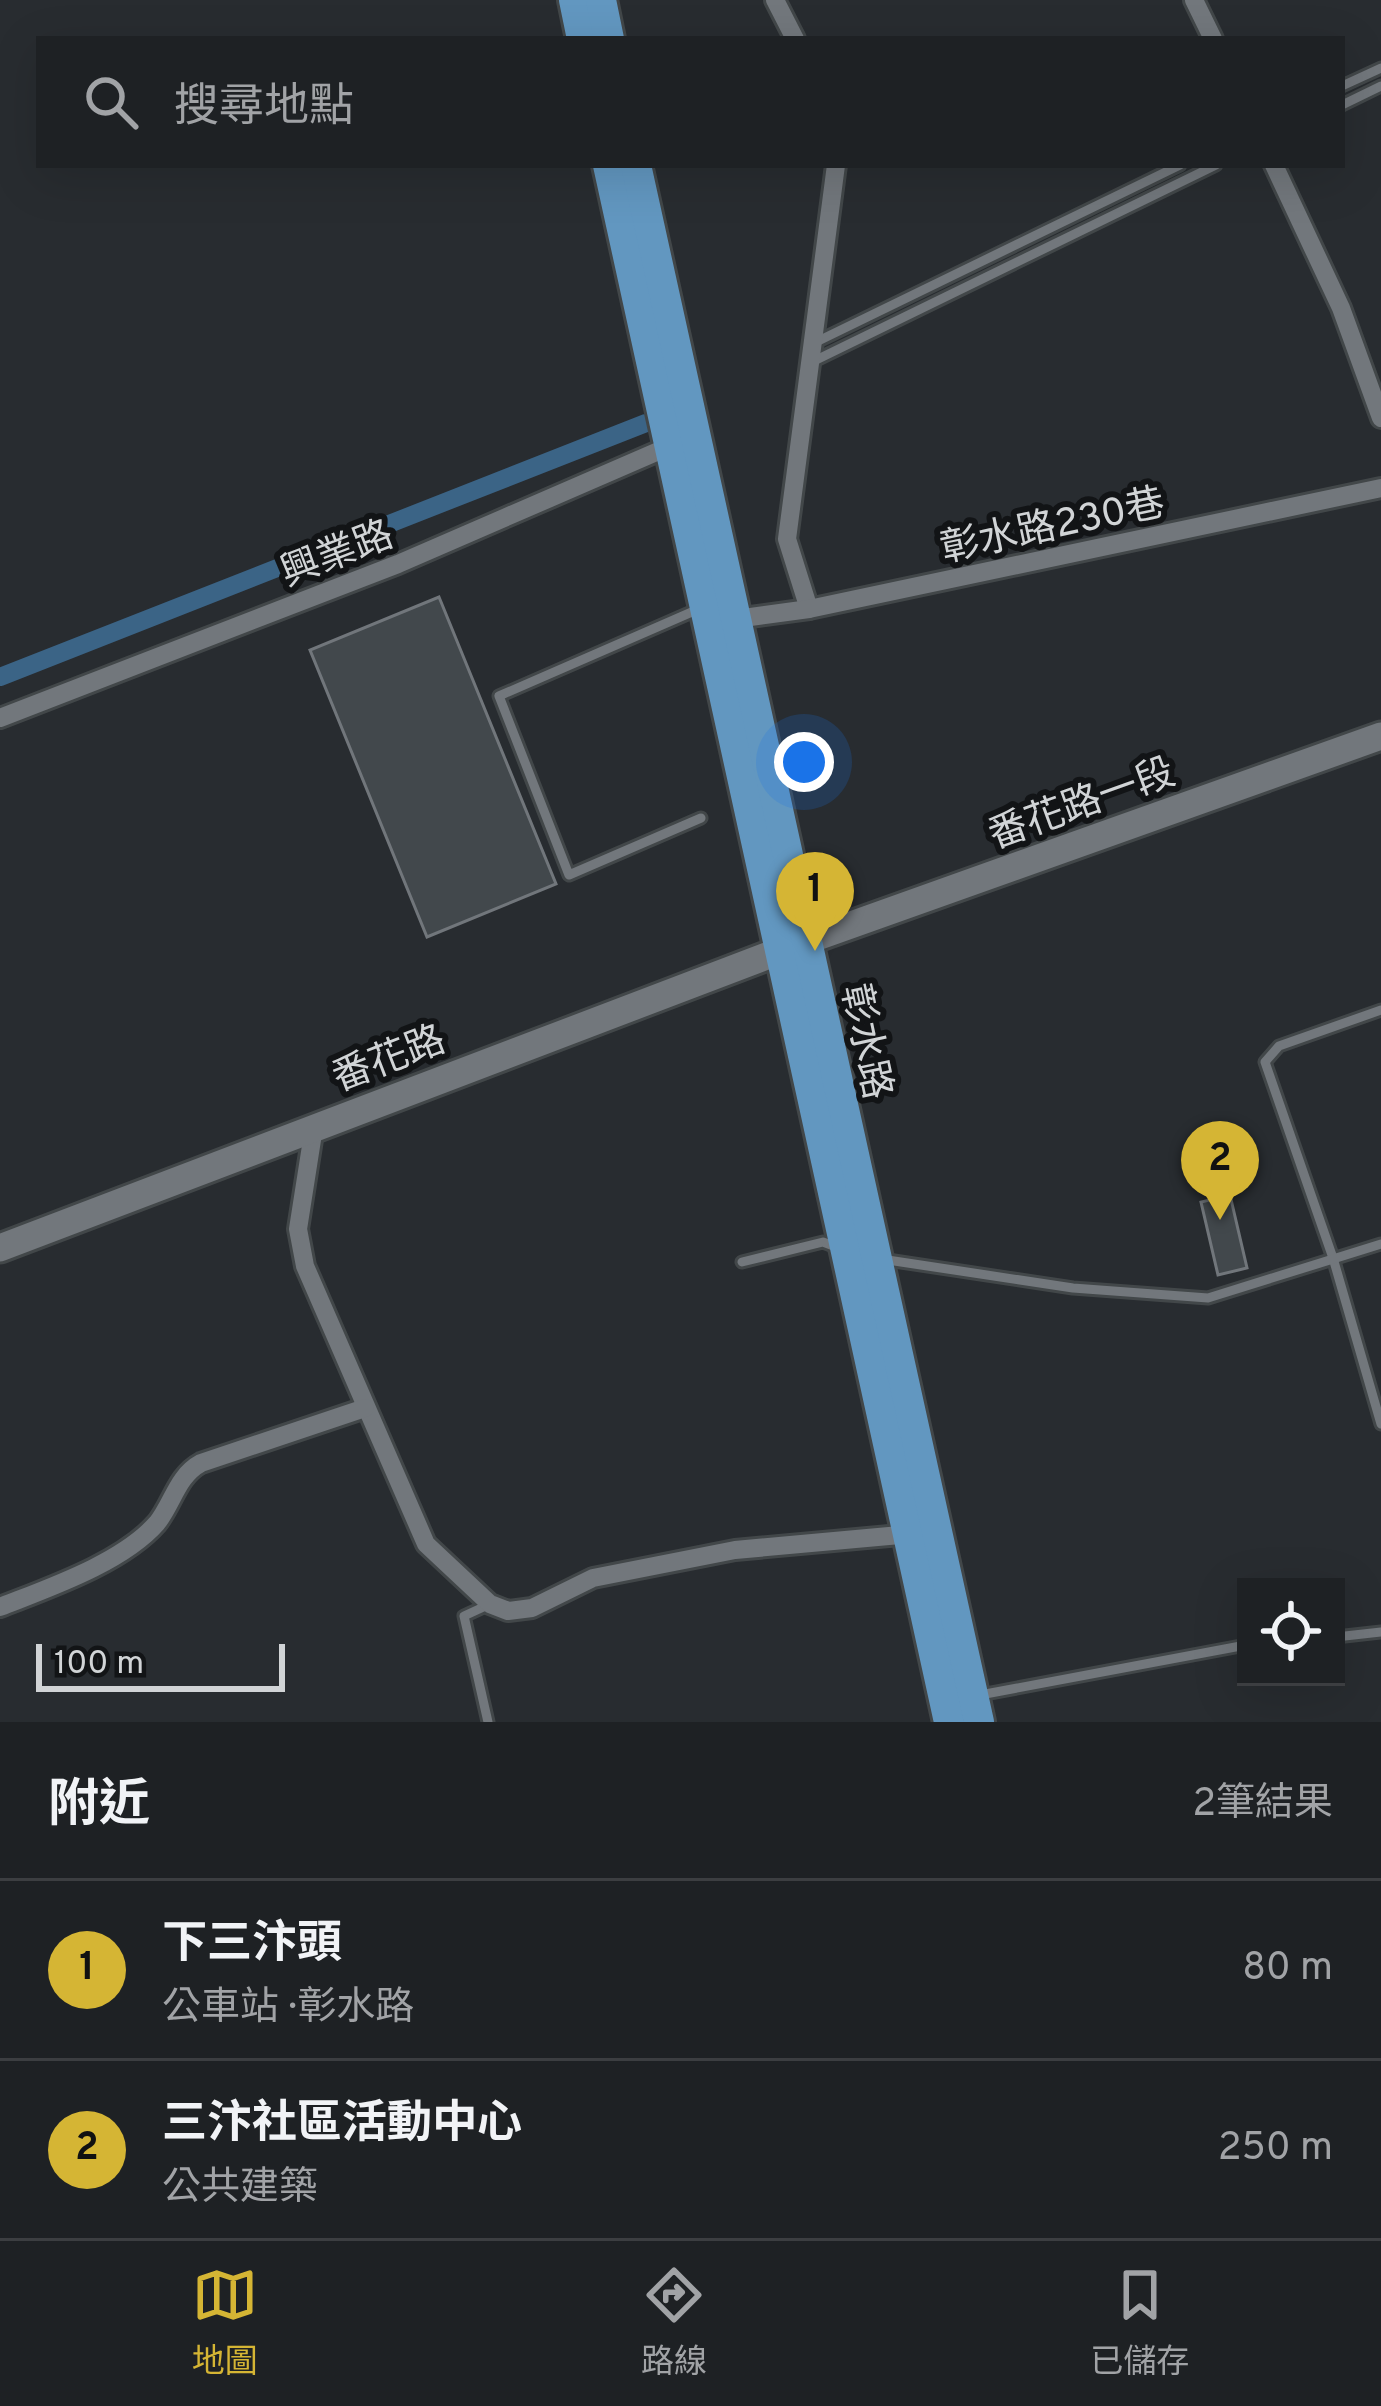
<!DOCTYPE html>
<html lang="zh-TW">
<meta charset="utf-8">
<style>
body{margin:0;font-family:Overpass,"Noto Sans TC",sans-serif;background:#2b2e31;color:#f1f3f6}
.controls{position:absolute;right:36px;bottom:36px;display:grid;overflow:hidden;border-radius:0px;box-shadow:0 12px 48px #0002}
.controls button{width:108px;height:108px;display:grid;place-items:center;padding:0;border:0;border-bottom:3px solid #3c3e41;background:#1e2124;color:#f1f3f6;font:60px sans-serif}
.scale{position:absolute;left:36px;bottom:30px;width:249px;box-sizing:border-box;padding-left:12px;border:6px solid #d1d4d6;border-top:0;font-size:33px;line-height:42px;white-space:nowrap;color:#d1d4d6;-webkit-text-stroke:9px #121416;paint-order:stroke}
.you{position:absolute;left:804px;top:762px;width:42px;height:42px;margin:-30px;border:9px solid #fff;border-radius:50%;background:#1a73e8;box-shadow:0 0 0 18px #1a73e833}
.badge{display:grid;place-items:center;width:78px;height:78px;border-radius:50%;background:#d5b534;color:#111;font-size:39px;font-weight:700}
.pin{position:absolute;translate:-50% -99px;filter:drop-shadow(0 3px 6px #0008)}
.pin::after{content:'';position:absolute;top:63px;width:42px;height:36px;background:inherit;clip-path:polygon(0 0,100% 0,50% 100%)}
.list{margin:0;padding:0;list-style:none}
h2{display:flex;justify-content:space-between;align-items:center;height:156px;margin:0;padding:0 48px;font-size:51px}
h2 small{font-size:39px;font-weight:400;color:#a1a3a6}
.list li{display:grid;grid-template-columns:78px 1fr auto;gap:36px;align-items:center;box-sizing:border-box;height:180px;padding:0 48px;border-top:3px solid #3c3e41}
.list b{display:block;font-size:45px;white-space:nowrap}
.list p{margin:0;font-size:39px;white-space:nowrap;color:#a1a3a6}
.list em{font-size:39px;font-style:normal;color:#a1a3a6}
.icon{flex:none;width:66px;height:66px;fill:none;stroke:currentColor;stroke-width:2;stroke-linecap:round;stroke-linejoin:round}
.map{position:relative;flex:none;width:1381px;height:1722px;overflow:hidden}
.search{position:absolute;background:#1e2124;box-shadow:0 12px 48px #0002;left:36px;right:36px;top:36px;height:132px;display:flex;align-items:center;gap:30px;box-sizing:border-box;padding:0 42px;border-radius:0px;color:#a1a3a6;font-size:45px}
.sheet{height:516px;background:#1e2124}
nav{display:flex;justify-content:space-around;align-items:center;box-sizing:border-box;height:168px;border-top:3px solid #3c3e41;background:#1e2124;font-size:33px;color:#a1a3a6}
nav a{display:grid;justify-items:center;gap:6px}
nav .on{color:#d5b534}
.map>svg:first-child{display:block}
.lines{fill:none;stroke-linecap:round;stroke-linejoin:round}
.stream{stroke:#3b6486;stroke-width:4.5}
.canal{stroke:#3b6486;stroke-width:18}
.building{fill:#42484c;stroke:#71767b;stroke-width:3}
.lane-casing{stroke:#424749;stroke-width:15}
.street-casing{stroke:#424749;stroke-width:24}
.secondary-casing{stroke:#424749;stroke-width:33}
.primary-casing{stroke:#424749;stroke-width:36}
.lane{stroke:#72777c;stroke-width:9}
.street{stroke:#72777c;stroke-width:18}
.secondary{stroke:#72777c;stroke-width:27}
.primary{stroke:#6297c0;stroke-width:30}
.labels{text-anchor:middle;stroke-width:12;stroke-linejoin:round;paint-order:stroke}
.street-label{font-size:39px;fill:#d1d4d6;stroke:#121416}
</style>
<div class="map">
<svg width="1381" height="1722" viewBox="0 0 1381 1722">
<rect width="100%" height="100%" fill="#282c30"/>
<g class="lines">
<polyline class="stream" points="1342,91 1364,81"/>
<polyline class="canal" points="0,677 646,423"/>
</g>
<g class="building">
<polygon points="439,597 556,884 427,937 310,650"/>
<polygon points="1230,1195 1247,1268 1218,1275 1201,1202"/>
</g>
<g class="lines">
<g class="lane-casing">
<g id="lane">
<polyline points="1342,86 1381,68"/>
<polyline points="1342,105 1381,86"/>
<polyline points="812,344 1180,165"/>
<polyline points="812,362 1216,165"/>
<polyline points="701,818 569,875 499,696 701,608"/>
<polyline points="1381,1010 1279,1046 1265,1062 1333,1258 1381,1424"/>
<polyline points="881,1259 1073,1288 1208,1298 1381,1244"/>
<polyline points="742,1262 823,1242 836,1247"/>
<polyline points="1336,1637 1381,1632"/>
<polyline points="980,1695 1246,1645"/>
<polyline points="488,1722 464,1616 490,1604"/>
</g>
</g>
<g class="street-casing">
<g id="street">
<polyline points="775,0 795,39"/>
<polyline points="1194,0 1213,39"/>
<polyline points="1274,165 1341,308 1381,418"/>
<polyline points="809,609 787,539 836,165"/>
<polyline points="736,619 809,609 1381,488"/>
<polyline points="0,718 398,564 677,443"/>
<polyline points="314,1127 298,1229 305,1266 426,1544 490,1604 508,1611 532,1608 593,1578 735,1550 911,1534"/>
<path d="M0,1607C48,1588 122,1563 157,1523C173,1503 177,1476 201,1463L365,1408"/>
</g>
</g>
<g class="secondary-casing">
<polyline id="secondary" points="0,1248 806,941 1381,736"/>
</g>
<g class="primary-casing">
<g id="primary">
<polyline points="574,0 582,39"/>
<polyline points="601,0 609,39"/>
<polyline points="608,165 949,1722"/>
<polyline points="636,165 979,1722"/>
</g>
</g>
<use href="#lane" class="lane"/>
<use href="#street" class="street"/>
<use href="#secondary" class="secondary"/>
<use href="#primary" class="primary"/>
</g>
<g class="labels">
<g class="street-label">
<text transform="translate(1052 524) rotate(-12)" y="14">彰水路230巷</text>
<text transform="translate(336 552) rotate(-21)" y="14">興業路</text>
<text transform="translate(1081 802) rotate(-20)" y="14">番花路一段</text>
<text transform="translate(868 1041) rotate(78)" y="14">彰水路</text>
<text transform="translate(388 1057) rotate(-21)" y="14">番花路</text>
</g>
</g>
</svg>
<div class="controls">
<button><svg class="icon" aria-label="locate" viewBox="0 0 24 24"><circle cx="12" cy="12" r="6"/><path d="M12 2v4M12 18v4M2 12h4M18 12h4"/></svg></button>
</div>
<div class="scale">100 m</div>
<div class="you"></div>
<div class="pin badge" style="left:815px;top:951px">1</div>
<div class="pin badge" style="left:1220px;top:1220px">2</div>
<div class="search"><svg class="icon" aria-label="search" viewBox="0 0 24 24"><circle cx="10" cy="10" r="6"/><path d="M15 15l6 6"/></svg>搜尋地點</div>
</div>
<section class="sheet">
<h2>附近<small>2筆結果</small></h2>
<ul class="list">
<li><span class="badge">1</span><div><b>下三汴頭</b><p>公車站 · 彰水路</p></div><em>80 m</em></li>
<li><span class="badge">2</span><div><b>三汴社區活動中心</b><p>公共建築</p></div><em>250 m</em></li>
</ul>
</section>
<nav>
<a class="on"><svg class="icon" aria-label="map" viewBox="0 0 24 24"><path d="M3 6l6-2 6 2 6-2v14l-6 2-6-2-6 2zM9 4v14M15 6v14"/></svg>地圖</a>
<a><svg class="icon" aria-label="directions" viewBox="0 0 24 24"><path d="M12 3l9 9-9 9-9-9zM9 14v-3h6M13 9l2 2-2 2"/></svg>路線</a>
<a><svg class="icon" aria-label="saved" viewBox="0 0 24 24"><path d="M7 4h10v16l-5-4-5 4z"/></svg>已儲存</a>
</nav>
